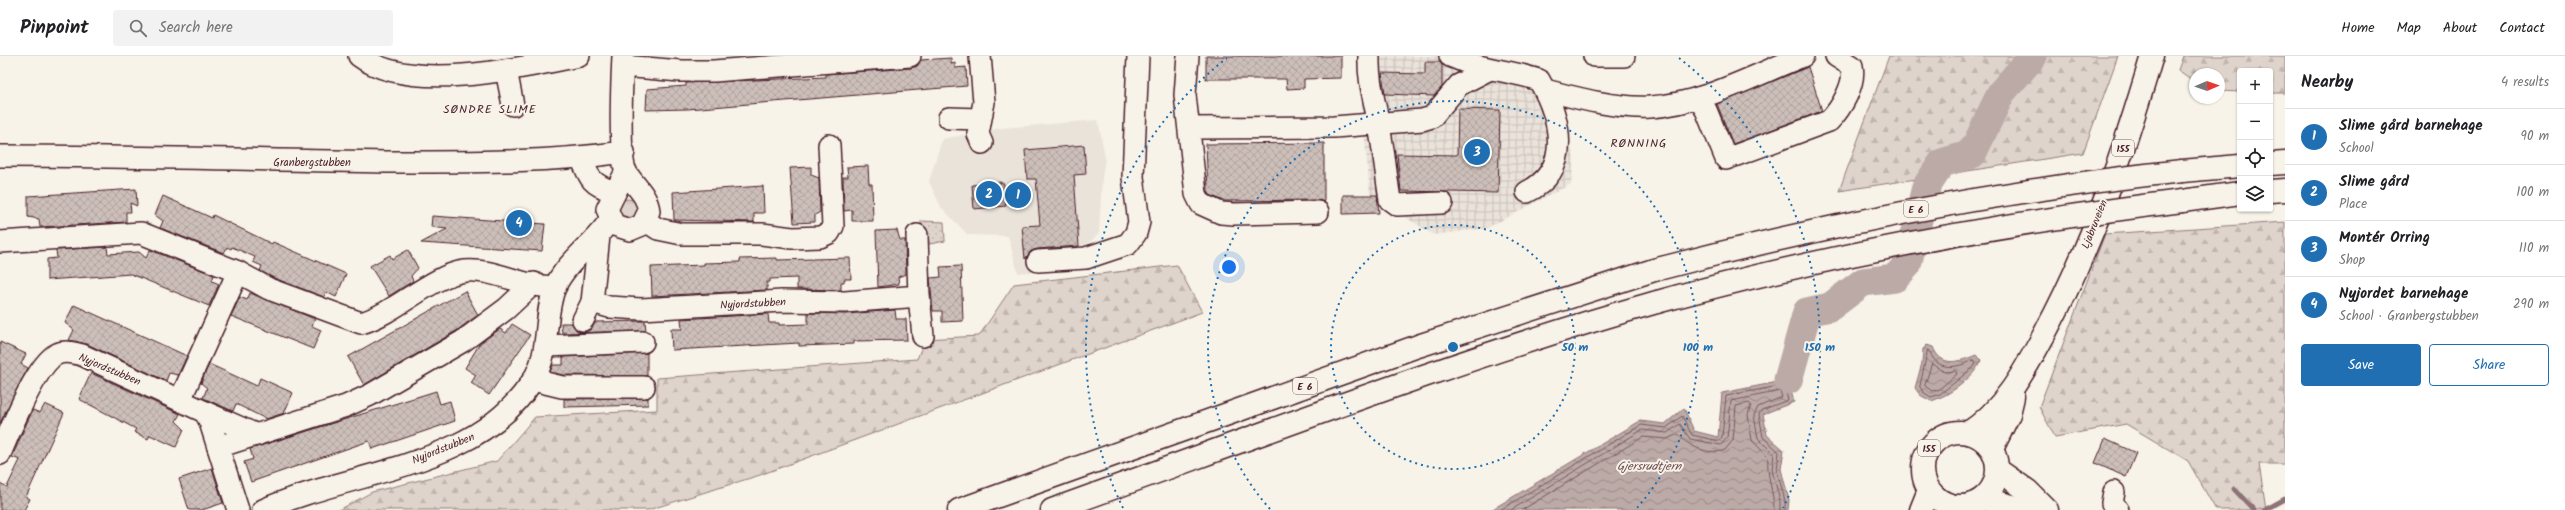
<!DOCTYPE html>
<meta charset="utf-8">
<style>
body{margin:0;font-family:Kalam,sans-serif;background:#f2f2f2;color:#202124}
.controls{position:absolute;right:12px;top:12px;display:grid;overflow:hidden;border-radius:4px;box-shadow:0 1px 3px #0004}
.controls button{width:36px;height:36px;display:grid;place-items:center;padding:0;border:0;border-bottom:1px solid #e0e0e0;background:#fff;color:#202124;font:20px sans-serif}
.compass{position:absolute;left:2189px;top:12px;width:36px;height:36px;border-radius:50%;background:#fff;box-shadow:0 1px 3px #0004;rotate:88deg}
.you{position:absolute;left:1229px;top:211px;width:14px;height:14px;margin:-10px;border:3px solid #fff;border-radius:50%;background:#1a73e8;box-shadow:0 0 0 6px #1a73e833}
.badge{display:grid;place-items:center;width:26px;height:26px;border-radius:50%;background:#1f6fb2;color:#fff;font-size:13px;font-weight:700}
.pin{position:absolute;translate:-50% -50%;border:2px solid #fff;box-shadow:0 1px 4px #0006}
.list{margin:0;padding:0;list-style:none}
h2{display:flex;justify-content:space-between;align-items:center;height:52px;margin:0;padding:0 16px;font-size:17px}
h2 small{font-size:13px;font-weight:400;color:#757577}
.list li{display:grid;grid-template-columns:26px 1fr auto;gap:12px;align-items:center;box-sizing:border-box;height:56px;padding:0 16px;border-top:1px solid #e0e0e0}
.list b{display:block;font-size:15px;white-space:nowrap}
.list p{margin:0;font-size:13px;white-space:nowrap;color:#757577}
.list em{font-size:13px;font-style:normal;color:#757577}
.actions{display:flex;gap:8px;padding:12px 16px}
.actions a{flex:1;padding:9px 0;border:1px solid #1f6fb2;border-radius:4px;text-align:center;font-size:14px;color:#1f6fb2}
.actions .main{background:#1f6fb2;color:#fff}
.icon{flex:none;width:22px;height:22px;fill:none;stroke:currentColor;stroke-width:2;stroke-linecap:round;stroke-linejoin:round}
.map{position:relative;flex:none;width:2285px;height:454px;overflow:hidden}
header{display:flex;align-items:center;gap:24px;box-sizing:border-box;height:56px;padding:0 20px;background:#fff;border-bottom:1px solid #e0e0e0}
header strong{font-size:19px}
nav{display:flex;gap:22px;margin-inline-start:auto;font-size:14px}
.search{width:280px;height:36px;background:#f2f2f2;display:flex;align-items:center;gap:10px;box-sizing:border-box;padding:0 14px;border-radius:4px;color:#757577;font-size:15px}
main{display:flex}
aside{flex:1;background:#fff}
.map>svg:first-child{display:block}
.built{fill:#eae3da}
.industrial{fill:url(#industrial-grid)}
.grass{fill:url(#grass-tufts);stroke:#947a7c}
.forest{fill:url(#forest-firs);stroke:#947a7c}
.park{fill:url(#park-dots);stroke:#947a7c}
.water{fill:url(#water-waves);stroke:#8e7275}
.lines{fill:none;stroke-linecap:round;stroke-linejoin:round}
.shore{stroke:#78575d;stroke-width:1}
.stream{stroke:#8e7275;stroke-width:5}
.river{stroke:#bcaaa7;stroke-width:29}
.building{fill:url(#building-cross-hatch);stroke:#4a1f2b}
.minor-casing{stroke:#4a1f2b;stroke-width:24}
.major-casing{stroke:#4a1f2b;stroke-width:25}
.highway-casing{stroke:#4a1f2b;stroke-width:25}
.minor{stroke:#f7f3e8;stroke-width:21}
.major{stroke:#f7f3e8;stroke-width:22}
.highway{stroke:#f7f3e8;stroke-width:22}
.highway-bridge-casing{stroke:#4a1f2b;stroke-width:25;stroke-linecap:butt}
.highway-bridge{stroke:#f7f3e8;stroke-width:22}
.ring{fill:none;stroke:#1f6fb2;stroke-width:2;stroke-dasharray:2 4}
.labels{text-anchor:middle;stroke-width:4;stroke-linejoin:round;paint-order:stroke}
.shield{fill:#f7f3e8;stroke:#7e5f64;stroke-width:1}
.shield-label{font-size:10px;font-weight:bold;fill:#4a1f2b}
.street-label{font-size:11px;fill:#4a1f2b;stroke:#f7f3e8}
.neighbourhood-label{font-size:12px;letter-spacing:1px;fill:#4a1f2b;stroke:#f7f3e8}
.water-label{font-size:12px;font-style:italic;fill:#6c4950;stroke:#f7f3e8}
.centre{fill:#1f6fb2;stroke:#f7f3e8;stroke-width:2}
.ring-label{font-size:12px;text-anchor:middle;font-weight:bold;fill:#1f6fb2;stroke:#f7f3e8;stroke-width:4;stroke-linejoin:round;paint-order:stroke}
</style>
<header>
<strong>Pinpoint</strong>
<div class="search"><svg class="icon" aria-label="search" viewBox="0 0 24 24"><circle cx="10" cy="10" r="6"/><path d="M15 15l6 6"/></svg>Search here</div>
<nav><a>Home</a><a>Map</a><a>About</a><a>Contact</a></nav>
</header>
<main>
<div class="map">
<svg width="2285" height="454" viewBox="0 0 2285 454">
<defs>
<pattern id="industrial-grid" width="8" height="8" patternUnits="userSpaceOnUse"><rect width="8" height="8" fill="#eae3da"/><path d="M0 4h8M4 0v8" fill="none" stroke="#cac2bb"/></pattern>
<pattern id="grass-tufts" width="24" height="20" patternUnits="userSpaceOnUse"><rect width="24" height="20" fill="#ded4cc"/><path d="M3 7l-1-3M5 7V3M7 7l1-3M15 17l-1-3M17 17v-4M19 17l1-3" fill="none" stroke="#c0b6af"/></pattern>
<pattern id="forest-firs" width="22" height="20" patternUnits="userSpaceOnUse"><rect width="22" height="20" fill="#ded4cc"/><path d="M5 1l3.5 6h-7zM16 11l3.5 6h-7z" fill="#c0b6af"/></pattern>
<pattern id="park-dots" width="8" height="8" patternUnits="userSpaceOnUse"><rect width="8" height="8" fill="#ded4cc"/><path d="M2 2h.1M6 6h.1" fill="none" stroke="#c0b6af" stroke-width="1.8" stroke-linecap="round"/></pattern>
<pattern id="water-waves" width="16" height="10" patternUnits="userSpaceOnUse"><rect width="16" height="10" fill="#bcaaa7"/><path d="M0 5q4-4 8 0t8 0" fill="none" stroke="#9b8a88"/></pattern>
<pattern id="building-cross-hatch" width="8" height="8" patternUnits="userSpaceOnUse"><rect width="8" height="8" fill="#ccbfb9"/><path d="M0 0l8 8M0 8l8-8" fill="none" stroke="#b1a49f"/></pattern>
</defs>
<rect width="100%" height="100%" fill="#f7f3e8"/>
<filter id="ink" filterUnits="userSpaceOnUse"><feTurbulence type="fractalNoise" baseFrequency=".025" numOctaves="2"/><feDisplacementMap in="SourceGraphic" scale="8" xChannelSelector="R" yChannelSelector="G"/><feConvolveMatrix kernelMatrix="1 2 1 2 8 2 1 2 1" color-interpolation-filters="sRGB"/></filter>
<g filter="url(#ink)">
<polygon class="built" points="1098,64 1105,101 1102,122 1099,177 1083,193 1081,211 1018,217 1008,180 968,179 941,151 929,126 942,83 1001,72"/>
<polygon class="industrial" points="1357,0 1497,0 1550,24 1574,102 1571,128 1487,172 1434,179 1370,139"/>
<circle class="grass" cx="628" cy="153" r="10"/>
<g class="forest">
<polygon points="1889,0 2118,0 2083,97 1839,135"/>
<polygon points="2183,0 2285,0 2285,37 2270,37 2270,15 2240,15 2240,36 2219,35 2219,18 2195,18 2195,26 2178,14"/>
<polygon points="2285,166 2285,408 2259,408 2266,454 2216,454 2188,405 2126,368 2055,381 2039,351 2105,178"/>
<polygon points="1177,209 1202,256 760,419 648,454 339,454 372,436 497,405 535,361 657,354 657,322 917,303 925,283 979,280 1014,228"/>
</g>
<polygon class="park" points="921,165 944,166 945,185 930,188 922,184"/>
<g class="water">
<path d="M1927,289L1933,291C1941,312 1959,306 1976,299L1981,304C1975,321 1949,340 1931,345L1920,339L1915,332L1922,307L1923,293Z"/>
<polygon points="1788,324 1794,346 1763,358 1767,379 1784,394 1781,413 1789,444 1788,454 1491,454 1640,365 1665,368 1684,352 1694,375 1718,381 1722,337"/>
</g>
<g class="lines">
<g class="shore">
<path d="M1928,294C1931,296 1930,298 1933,302C1943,316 1961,310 1974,304L1976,307L1974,311L1940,338L1931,341L1923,336L1920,331Z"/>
<polygon points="1932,308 1945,316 1956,315 1957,318 1938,334 1932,335 1925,330"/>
<polyline points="1500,454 1641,369 1666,372 1682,360 1692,379 1719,385 1722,381 1726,340 1784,329 1788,344 1762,354 1759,358 1763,381 1779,396 1777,414 1785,445 1785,454"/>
<polyline points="1511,454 1642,374 1667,377 1680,368 1690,383 1721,389 1727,382 1731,345 1780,335 1782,341 1758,351 1754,359 1758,382 1774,398 1772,414 1780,445 1780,454"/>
<path d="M1522,454L1643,381L1667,383L1678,378C1687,390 1709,400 1725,394L1733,384L1736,350L1749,347L1751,349L1748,359L1752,384L1768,401C1766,419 1774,436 1774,454"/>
</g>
<g class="stream">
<polyline points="2234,433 2254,454"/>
<polyline points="2265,454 2285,443"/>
</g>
<polyline class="river" points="1788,324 1807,256 1830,251 1863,226 1895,222 1907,209 1926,131 1942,107 1972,98 2001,37 2033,0"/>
</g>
<g class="building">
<polygon points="1206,0 1341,0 1341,22 1304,23 1304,32 1287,33 1286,23 1206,23"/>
<polygon points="951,2 951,8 955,7 955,12 966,11 967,30 688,53 646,54 647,33 686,30 686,27 826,21 826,18 911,12 917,10 921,4"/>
<polygon points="1425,6 1440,6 1442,9 1442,31 1434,40 1385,38 1382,17 1425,18"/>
<polygon points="1808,11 1822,55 1733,88 1717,48"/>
<polygon points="1458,53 1500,54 1498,137 1401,135 1397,98 1457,99"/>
<polygon points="1324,87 1324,146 1318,144 1224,145 1210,139 1208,135 1206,88"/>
<polygon points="1084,89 1086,118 1074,119 1079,190 1037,193 1031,195 1025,203 1022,170 1040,169 1036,123 1027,123 1025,94"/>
<polygon points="868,110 869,128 872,128 873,165 852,165 852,154 844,155 843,121 848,121 847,111"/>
<polygon points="811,111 811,119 819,122 820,156 815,159 815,166 794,167 790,112"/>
<polygon points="1000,126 1004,128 1006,150 974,153 972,129"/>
<polygon points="763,130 764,157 754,157 754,166 674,164 673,136"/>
<polygon points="136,133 137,150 130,147 131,156 126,156 126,166 40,171 39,163 28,161 28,140"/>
<polygon points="1343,139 1377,139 1379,157 1343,158"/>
<polygon points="163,140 212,162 213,159 272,188 273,186 346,218 336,241 326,236 324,241 274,222 260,215 262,210 253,206 255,201 232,191 231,193 227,191 224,197 160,172 163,165 155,159"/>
<polygon points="432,160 545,168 542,195 421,187 447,173 431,171"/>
<polygon points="897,174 900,184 905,184 906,218 898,221 899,228 878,231 876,175"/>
<polygon points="107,191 108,198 139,196 146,202 150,194 214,219 212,225 219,228 209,250 131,218 47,224 47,203 57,202 56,194"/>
<polygon points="408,194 418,212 411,220 413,225 389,240 370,210 390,199 392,203"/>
<polygon points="777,202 777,204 850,202 851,223 844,223 844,226 841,226 841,234 797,233 797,222 770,223 770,226 767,226 767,234 652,240 651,211 704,209 704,207 740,206 740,203"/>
<polygon points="961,210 963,265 942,266 942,255 933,255 930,222 941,221 940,211"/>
<polygon points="465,235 478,259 456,275 364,329 348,301"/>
<polygon points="250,237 315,263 312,270 321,274 313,293 231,260 240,241 247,244"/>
<polygon points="74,249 187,300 178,319 169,317 166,325 87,288 69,284 74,274 65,267"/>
<polygon points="895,254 896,263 906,263 907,284 854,285 854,288 799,290 799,287 672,294 671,273 682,273 681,263 768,258 769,267 779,267 779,269 808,268 808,257 846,258"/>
<polygon points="645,265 646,275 562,277 561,267 572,267 577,275 583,276 590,274 596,266"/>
<polygon points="512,268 530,279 489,339 471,327 476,319 465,312 480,287 500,273 506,277"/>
<polygon points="0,286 26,298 21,308 28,312 0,367"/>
<polygon points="647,297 647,320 563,319 550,316 553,309 563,309 563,301"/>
<polygon points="209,308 257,330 260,322 293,337 284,357 266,363 236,348 233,355 203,342 207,332 201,327"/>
<polygon points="91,317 180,358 176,365 184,373 176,391 150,379 148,383 134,376 136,373 79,343"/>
<polygon points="436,335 440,348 450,345 455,365 372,393 369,385 251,426 244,406 253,403 250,393"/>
<polygon points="648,342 648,349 564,351 564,343"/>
<polygon points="45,348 64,357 26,441 30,443 24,454 0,454 0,427 7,431 20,404 12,401 28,364 33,354 40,357"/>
<polygon points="2105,383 2136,397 2126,421 2095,407"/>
<polygon points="212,412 223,447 202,454 189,454 179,423"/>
</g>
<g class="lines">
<g class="minor-casing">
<g id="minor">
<path d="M359,0C409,38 523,12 579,0"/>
<path d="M623,0C622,22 618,99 626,116C634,130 647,138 649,155L642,169L630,174L614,169L607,153L626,115"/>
<polyline points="980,0 984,46 978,78 982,87"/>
<polyline points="1188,0 1185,39 1196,138 1201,148 1221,157 1234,158 1318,156"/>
<path d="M1369,0C1368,25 1375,46 1379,70C1384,95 1386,119 1390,144L1397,149L1442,147"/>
<path d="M1450,0C1481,14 1508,14 1539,24C1560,61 1574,113 1527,136"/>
<polyline points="1594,0 1624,0"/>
<polyline points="623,10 680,15 714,15 910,0"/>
<polyline points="506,14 513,49"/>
<path d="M1545,34C1576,42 1619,53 1650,51C1703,48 1754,19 1803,0"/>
<path d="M1698,42L1706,54L1726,103L1829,65C1841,53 1856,28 1852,10L1836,0"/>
<polyline points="949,62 979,63"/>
<polyline points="1189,72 1334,71 1422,64 1432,61 1459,29 1488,14"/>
<path d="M0,100C129,100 257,104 386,106C466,106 544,107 624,96"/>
<path d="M581,101C589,123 592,129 615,136"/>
<polyline points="646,165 658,173 682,178 762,178 792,182 820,181 829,177 833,170 829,89"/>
<polyline points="599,180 592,246 609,251 641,253 782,245 845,246 919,240 917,179"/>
<path d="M0,186L141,177L238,216L269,233L361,267C396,257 432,219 465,215C495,212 528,234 556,230"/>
<polyline points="1038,205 1086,202 1128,188 1136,177 1139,166 1133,121 1138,0"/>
<polyline points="919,240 923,280"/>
<polyline points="583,264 592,246"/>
<polyline points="546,290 643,286"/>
<polyline points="533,324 562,331 644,331"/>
<polyline points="180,344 238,216"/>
<polyline points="205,356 257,379"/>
<polyline points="218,391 346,350 370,339 463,285 506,253 534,227"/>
<path d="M0,398C10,375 36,308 57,298C65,294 74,297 82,299L205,356L210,366L238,454"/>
<polyline points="2114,436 2112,447 2118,454"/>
<path d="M263,454C351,414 477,413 533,324C551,296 543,261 555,231C566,206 595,187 610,164"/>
</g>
</g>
<g class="major-casing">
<g id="major">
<circle cx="1960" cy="413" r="37"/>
<path d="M1968,377C2005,353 2025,314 2045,277C2092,190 2124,95 2152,0"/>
<polyline points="1992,393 2009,358 2013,341"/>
<polyline points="1998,414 2028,435 2047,454"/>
<polyline points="1984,443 2028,454"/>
<polyline points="1921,454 1929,434"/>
</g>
</g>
<g class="highway-casing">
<g id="highway">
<polyline points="2270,108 2285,107"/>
<polyline points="2182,115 2240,110"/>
<polyline points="2270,135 2285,134"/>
<polyline points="2182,145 2240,137"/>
<polyline points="959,454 1418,290 1654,214"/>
<path d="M1052,454C1253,382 1452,304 1657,246"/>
</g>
</g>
<use href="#minor" class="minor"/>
<use href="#major" class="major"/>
<use href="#highway" class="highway"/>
<g class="highway-bridge-casing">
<g id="highway-bridge">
<path d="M1654,214C1828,168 2003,134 2182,115"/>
<path d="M1657,246C1830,198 2004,167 2182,145"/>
</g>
</g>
<use href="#highway-bridge" class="highway-bridge"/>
</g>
</g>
<g class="ring">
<circle cx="1453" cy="291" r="122"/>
<path d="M1270 453A245 245 0 1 1 1636 453"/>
<path d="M1123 452A367 367 0 0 1 1227 2M1679 2A367 367 0 0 1 1783 452"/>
</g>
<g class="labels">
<g class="shield">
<rect x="2112" y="84" width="22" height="16" rx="3"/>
<rect x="1904" y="145" width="24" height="16" rx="3"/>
<rect x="1293" y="322" width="24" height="16" rx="3"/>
<rect x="1918" y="384" width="22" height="16" rx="3"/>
</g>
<g class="shield-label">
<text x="2123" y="96">155</text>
<text x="1916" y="157">E 6</text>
<text x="1305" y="334">E 6</text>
<text x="1929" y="396">155</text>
</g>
<g class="street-label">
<text x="312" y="110">Granbergstubben</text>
<text transform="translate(2094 168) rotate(-68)" y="4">Ljabruveien</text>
<text transform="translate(753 247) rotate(-3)" y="4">Nyjordstubben</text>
<text transform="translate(110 313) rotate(23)" y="4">Nyjordstubben</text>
<text transform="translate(443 392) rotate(-22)" y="4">Nyjordstubben</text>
</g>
<g class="neighbourhood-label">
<text x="490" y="57">SØNDRE SLIME</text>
<text x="1639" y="91">RØNNING</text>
</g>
<g class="water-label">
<text x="1649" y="414">Gjersrudtjern</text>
</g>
</g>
<circle cx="1453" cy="291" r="6" class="centre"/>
<g class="ring-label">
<text x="1575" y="295">50 m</text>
<text x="1698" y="295">100 m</text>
<text x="1820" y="295">150 m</text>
</g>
</svg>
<div class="controls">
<button>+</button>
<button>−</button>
<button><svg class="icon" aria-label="locate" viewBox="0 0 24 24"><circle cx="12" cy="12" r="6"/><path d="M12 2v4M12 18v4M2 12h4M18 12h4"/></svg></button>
<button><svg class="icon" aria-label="layers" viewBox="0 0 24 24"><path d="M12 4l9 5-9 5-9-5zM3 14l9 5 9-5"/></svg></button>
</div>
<svg class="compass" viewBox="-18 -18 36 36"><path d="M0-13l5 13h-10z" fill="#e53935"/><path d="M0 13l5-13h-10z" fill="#757577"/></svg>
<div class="you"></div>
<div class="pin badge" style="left:1018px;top:139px">1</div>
<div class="pin badge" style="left:989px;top:138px">2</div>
<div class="pin badge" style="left:1477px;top:96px">3</div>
<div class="pin badge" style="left:519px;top:167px">4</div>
</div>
<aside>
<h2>Nearby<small>4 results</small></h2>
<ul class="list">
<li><span class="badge">1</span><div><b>Slime gård barnehage</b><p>School</p></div><em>90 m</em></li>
<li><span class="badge">2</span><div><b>Slime gård</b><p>Place</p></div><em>100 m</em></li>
<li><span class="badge">3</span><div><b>Montér Orring</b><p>Shop</p></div><em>110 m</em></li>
<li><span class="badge">4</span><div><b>Nyjordet barnehage</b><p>School · Granbergstubben</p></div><em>290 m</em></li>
</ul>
<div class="actions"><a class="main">Save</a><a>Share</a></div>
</aside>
</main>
